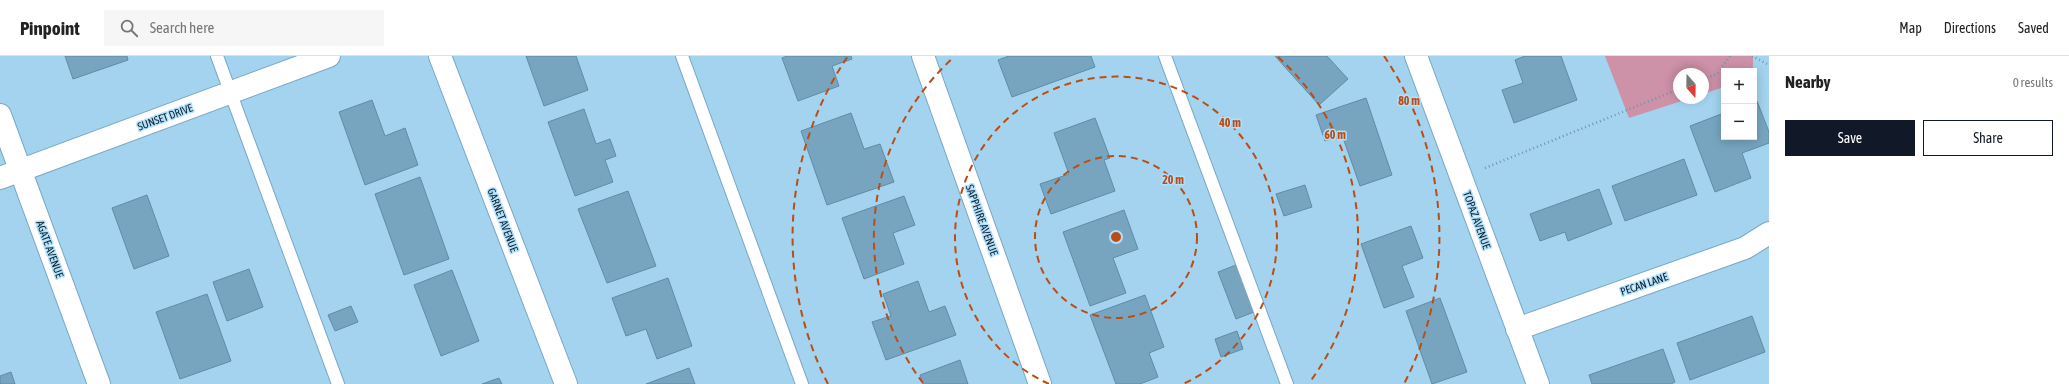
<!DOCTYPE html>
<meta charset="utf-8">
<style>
body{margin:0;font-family:"Asap Condensed",sans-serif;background:#f6f6f6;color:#222}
.controls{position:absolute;right:12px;top:12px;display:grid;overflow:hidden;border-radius:0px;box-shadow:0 2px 10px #0003}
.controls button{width:36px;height:36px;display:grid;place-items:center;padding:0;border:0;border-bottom:1px solid #e0e0e0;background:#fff;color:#222;font:20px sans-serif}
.compass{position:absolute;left:1673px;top:12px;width:36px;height:36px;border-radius:50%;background:#fff;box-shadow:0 2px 10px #0003;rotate:160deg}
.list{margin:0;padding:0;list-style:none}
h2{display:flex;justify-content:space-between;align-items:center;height:52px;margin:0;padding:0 16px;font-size:17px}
h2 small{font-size:13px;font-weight:400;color:#767676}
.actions{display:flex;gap:8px;padding:12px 16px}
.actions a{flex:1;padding:9px 0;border:1px solid #111827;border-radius:0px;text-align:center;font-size:14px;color:#111827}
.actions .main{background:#111827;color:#fff}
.icon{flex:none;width:22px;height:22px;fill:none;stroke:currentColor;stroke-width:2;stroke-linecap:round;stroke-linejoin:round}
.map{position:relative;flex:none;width:1769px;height:328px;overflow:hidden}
header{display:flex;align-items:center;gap:24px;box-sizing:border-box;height:56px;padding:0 20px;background:#fff;border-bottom:1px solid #e0e0e0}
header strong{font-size:19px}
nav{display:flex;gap:22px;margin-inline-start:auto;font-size:14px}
.search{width:280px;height:36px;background:#f6f6f6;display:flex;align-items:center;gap:10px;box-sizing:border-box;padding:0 14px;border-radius:0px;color:#767676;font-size:15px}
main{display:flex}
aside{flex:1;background:#fff}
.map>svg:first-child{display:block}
.green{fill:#cd91a8}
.building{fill:#77a5c0;stroke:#5f8ca6}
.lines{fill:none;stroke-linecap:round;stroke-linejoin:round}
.lane-casing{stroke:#7aa8c3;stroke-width:14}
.street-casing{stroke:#7aa8c3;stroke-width:24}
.path{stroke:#6f94ab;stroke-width:2.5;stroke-dasharray:1 3;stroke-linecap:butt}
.lane{stroke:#fff;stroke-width:12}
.street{stroke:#fff;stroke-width:22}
.ring{fill:none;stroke:#bc4d12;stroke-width:2;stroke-dasharray:7 5}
.labels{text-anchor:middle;stroke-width:3;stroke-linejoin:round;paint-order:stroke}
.street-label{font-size:11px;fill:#0b1d28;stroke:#b0e0fc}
.centre{fill:#bc4d12;stroke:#b0e0fc;stroke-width:2}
.ring-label{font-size:12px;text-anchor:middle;font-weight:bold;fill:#bc4d12;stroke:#b0e0fc;stroke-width:3;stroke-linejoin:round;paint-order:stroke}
</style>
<header>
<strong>Pinpoint</strong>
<div class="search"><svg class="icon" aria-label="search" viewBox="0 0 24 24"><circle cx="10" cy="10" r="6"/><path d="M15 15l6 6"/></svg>Search here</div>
<nav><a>Map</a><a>Directions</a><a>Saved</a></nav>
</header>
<main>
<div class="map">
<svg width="1769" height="328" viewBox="0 0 1769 328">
<rect width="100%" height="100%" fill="#a3d3ef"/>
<polygon class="green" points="1605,0 1753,0 1753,15 1724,15 1724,31 1703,38 1703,18 1679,18 1679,42 1691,42 1629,62"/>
<g class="building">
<polygon points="65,0 127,0 128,4 73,23"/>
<polygon points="526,0 576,0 588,34 544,50"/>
<polygon points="787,0 851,0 852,3 832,10 839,30 798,45 782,2"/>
<polygon points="1009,0 1091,0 1095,11 1012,41 998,4"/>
<polygon points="1275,0 1327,0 1348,23 1319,49"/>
<polygon points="1525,0 1561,0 1577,44 1514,67 1502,34 1523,27 1515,4"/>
<polygon points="1366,42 1392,119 1360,130 1342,79 1325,85 1316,59"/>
<polygon points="372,44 385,80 405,72 418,109 365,129 339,56"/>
<polygon points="1757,45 1769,76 1769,87 1742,97 1751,122 1715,136 1690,70 1724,57 1724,81 1754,81 1754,46"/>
<polygon points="584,53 596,88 610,83 616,100 605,104 613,126 575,140 548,66"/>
<polygon points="851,57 864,93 880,88 894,126 827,149 801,75"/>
<polygon points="1095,62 1110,102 1104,104 1115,135 1051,158 1040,128 1069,118 1054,77"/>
<polygon points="1684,103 1697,139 1625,165 1612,130"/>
<polygon points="420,121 449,203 404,219 375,138"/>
<polygon points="1305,129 1312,151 1284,160 1276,138"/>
<polygon points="1599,133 1612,168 1568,185 1565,176 1540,185 1530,158"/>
<polygon points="628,135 656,210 607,227 578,153"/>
<polygon points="147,139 169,200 134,213 112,152"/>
<polygon points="904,140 915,169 893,177 904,208 864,223 842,162"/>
<polygon points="1124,154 1138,193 1113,202 1126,237 1090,250 1063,176"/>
<polygon points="1411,170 1423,202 1402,210 1414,241 1384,252 1361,188"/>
<polygon points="1236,209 1254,256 1236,263 1218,216"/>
<polygon points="249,213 263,251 227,265 213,226"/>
<polygon points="452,214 479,285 441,300 414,229"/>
<polygon points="668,222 692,290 657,303 646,273 626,280 612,242"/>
<polygon points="918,225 929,256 945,250 956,279 886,304 872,266 891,260 883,238"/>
<polygon points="207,238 231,305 180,323 156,256"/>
<polygon points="1145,239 1164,291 1149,297 1158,321 1140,328 1116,328 1090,259"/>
<polygon points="1440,242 1467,316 1432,328 1406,255"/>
<polygon points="351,250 358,266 335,275 328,259"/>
<polygon points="1752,260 1765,296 1690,324 1677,287"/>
<polygon points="1237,275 1243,293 1221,301 1215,283"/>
<polygon points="1663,293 1675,326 1671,328 1592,328 1589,319"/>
<polygon points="960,304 968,328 923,328 920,319"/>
<polygon points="689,312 695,328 646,328"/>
<polygon points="11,316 15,328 0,328 0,320"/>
<polygon points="499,322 502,328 482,328"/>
</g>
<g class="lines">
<g class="lane-casing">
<g id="lane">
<polyline points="217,0 338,328"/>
<polyline points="682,0 802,328"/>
<polyline points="1165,0 1287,328"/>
</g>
</g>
<g class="street-casing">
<g id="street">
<polyline points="440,0 566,328"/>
<polyline points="923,0 1040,328"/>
<polyline points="1416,0 1538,328"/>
<polyline points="0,59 99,328"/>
<polyline points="0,122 329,0"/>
<polyline points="1517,273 1745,192 1769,177"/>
</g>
</g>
<g class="path">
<polyline points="1752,0 1769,9"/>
<polyline points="1703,23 1717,18 1730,0"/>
<polyline points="1485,112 1679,33"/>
</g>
<use href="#lane" class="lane"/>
<use href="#street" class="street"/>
</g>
<g class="ring">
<circle cx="1116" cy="181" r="81"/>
<path d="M1049 328A161 161 0 1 1 1183 328"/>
<path d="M923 327A242 242 0 0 1 954 1M1278 1A242 242 0 0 1 1309 327"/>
<path d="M828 328A323 323 0 0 1 848 0M1384 0A323 323 0 0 1 1404 328"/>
</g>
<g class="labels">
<g class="street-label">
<text transform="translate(165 61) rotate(-20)" y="4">SUNSET DRIVE</text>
<text transform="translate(503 164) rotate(69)" y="4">GARNET AVENUE</text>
<text transform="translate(982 164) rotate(70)" y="4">SAPPHIRE AVENUE</text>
<text transform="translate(1477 164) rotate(70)" y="4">TOPAZ AVENUE</text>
<text transform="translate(50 193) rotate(70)" y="4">AGATE AVENUE</text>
<text transform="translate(1644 228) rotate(-19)" y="4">PECAN LANE</text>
</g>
</g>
<circle cx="1116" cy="181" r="6" class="centre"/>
<g class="ring-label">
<text x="1409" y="49">80 m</text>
<text x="1230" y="71">40 m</text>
<text x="1335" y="83">60 m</text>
<text x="1173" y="128">20 m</text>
</g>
</svg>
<div class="controls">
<button>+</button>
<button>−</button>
</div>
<svg class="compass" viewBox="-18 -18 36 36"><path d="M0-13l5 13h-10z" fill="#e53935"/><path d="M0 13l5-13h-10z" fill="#767676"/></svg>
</div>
<aside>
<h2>Nearby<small>0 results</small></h2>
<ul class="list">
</ul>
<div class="actions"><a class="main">Save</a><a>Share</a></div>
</aside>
</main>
